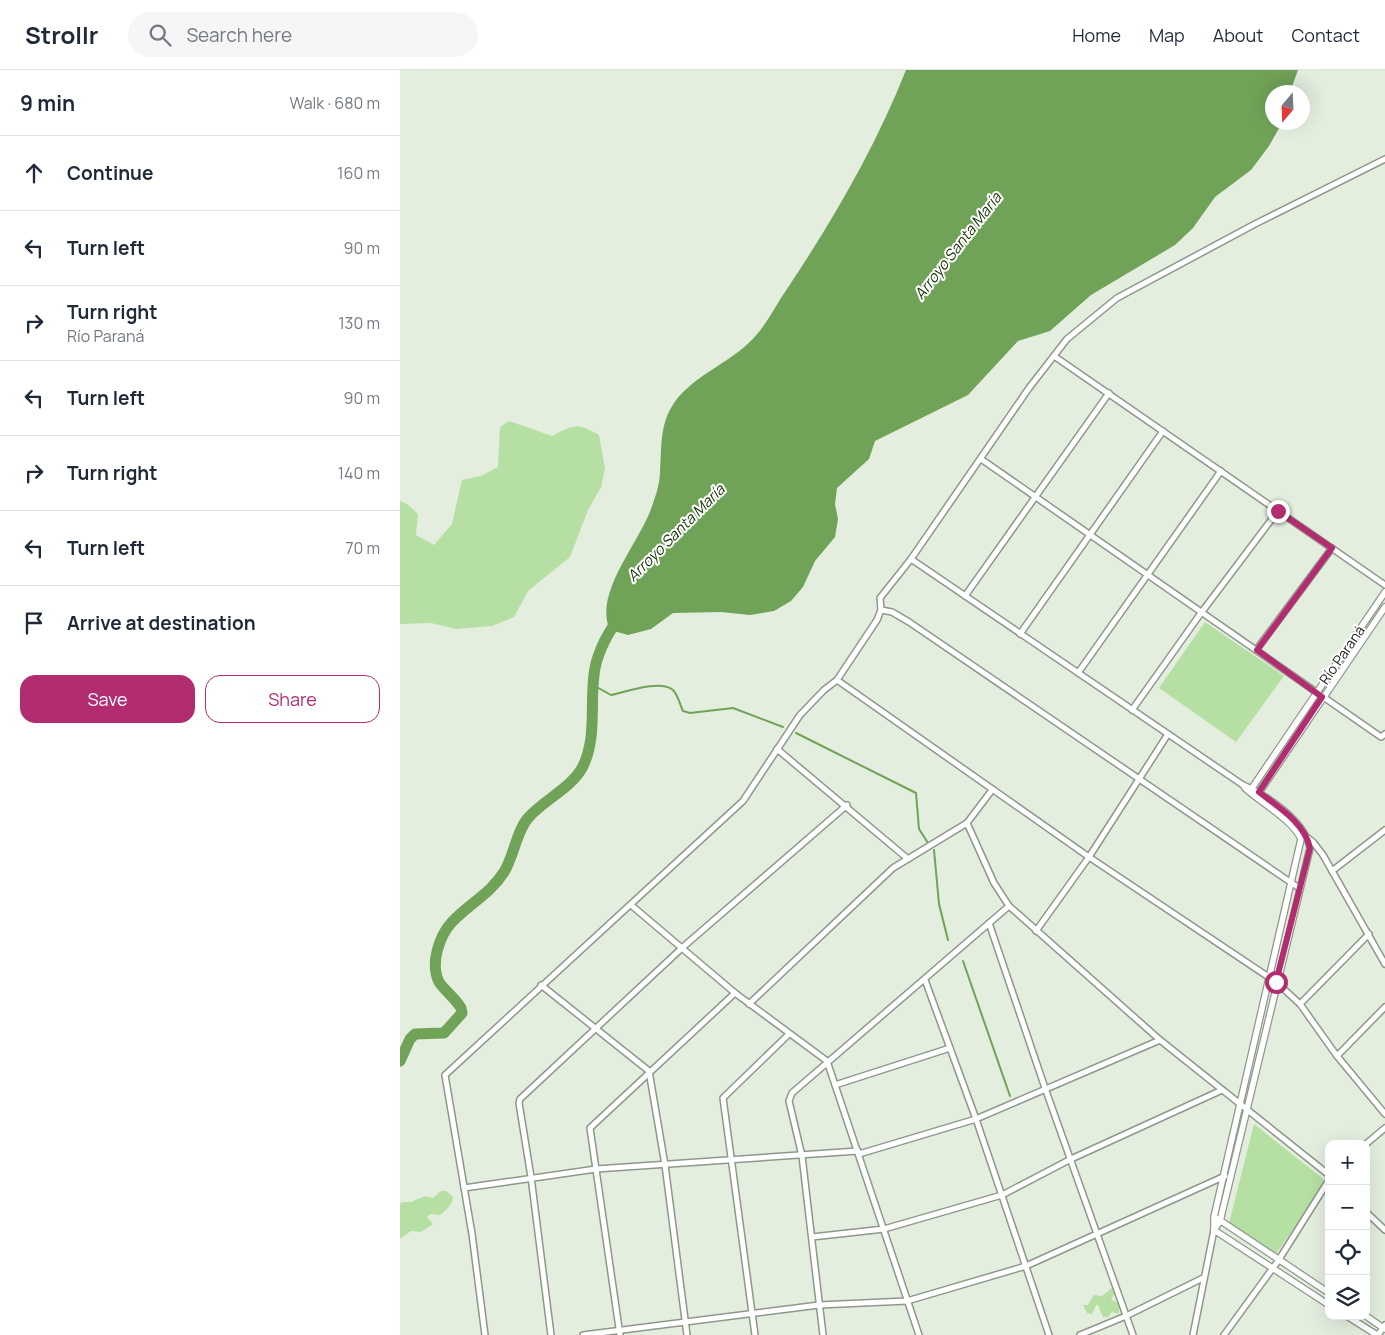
<!DOCTYPE html>
<meta charset="utf-8">
<style>
body{margin:0;font-family:Manrope,sans-serif;background:#f6f6f7;color:#1f2937}
.controls{position:absolute;right:15px;bottom:15px;display:grid;overflow:hidden;border-radius:10px;box-shadow:0 5px 20px #0002}
.controls button{width:45px;height:45px;display:grid;place-items:center;padding:0;border:0;border-bottom:1px solid #e0e1e3;background:#fff;color:#1f2937;font:25px sans-serif}
.compass{position:absolute;left:865px;top:15px;width:45px;height:45px;border-radius:50%;background:#fff;box-shadow:0 5px 20px #0002;rotate:199deg}
.stop{position:absolute;width:15px;height:15px;margin:-11px;border:4px solid #b22c70;border-radius:50%;background:#fff}
.stop.end{background:#b22c70;border-color:#fff;box-shadow:0 1px 5px #0008}
.list{margin:0;padding:0;list-style:none}
h2{display:flex;justify-content:space-between;align-items:center;height:65px;margin:0;padding:0 20px;font-size:21px}
h2 small{font-size:16px;font-weight:400;color:#747a83}
.list li{display:grid;grid-template-columns:32px 1fr auto;gap:15px;align-items:center;box-sizing:border-box;height:75px;padding:0 20px;border-top:1px solid #e0e1e3}
.list b{display:block;font-size:19px;white-space:nowrap}
.list p{margin:0;font-size:16px;white-space:nowrap;color:#747a83}
.list em{font-size:16px;font-style:normal;color:#747a83}
.actions{display:flex;gap:10px;padding:15px 20px}
.actions a{flex:1;padding:11px 0;border:1px solid #b22c70;border-radius:15px;text-align:center;font-size:18px;color:#b22c70}
.actions .main{background:#b22c70;color:#fff}
.icon{flex:none;width:28px;height:28px;fill:none;stroke:currentColor;stroke-width:2;stroke-linecap:round;stroke-linejoin:round}
.map{position:relative;flex:none;width:985px;height:1265px;overflow:hidden}
header{display:flex;align-items:center;gap:30px;box-sizing:border-box;height:70px;padding:0 25px;background:#fff;border-bottom:1px solid #e0e1e3}
header strong{font-size:24px}
nav{display:flex;gap:28px;margin-inline-start:auto;font-size:18px}
.search{width:350px;height:45px;background:#f6f6f7;display:flex;align-items:center;gap:12px;box-sizing:border-box;padding:0 18px;border-radius:28px;color:#747a83;font-size:19px}
main{display:flex}
aside{flex:1;background:#fff}
.map>svg:first-child{display:block}
.green{fill:#b6dfa3}
.water{fill:#70a257}
.lines{fill:none;stroke-linecap:round;stroke-linejoin:round}
.stream{stroke:#70a257;stroke-width:2}
.river{stroke:#70a257;stroke-width:11}
.minor-casing{stroke:#8e988a;stroke-width:8}
.tertiary-casing{stroke:#8e988a;stroke-width:8}
.minor{stroke:#fff;stroke-width:5}
.tertiary{stroke:#fff;stroke-width:5.5}
.route{stroke:#b22c70;stroke-width:6}
.labels{text-anchor:middle;stroke-width:4;stroke-linejoin:round;paint-order:stroke}
.street-label{font-size:14px;fill:#232621;stroke:#fff}
.water-label{font-size:15px;font-style:italic;fill:#123200;stroke:#fff}
</style>
<header>
<strong>Strollr</strong>
<div class="search"><svg class="icon" aria-label="search" viewBox="0 0 24 24"><circle cx="10" cy="10" r="6"/><path d="M15 15l6 6"/></svg>Search here</div>
<nav><a>Home</a><a>Map</a><a>About</a><a>Contact</a></nav>
</header>
<main>
<aside>
<h2>9 min<small>Walk · 680 m</small></h2>
<ul class="list">
<li><svg class="icon" aria-label="ahead" viewBox="0 0 24 24"><path d="M12 20V5M6 11l6-6 6 6"/></svg><div><b>Continue</b></div><em>160 m</em></li>
<li><svg class="icon" aria-label="left" viewBox="0 0 24 24"><path d="M17 20v-9H6M10 6l-5 5 5 5"/></svg><div><b>Turn left</b></div><em>90 m</em></li>
<li><svg class="icon" aria-label="right" viewBox="0 0 24 24"><path d="M7 20v-9h11M14 6l5 5-5 5"/></svg><div><b>Turn right</b><p>Río Paraná</p></div><em>130 m</em></li>
<li><svg class="icon" aria-label="left" viewBox="0 0 24 24"><path d="M17 20v-9H6M10 6l-5 5 5 5"/></svg><div><b>Turn left</b></div><em>90 m</em></li>
<li><svg class="icon" aria-label="right" viewBox="0 0 24 24"><path d="M7 20v-9h11M14 6l5 5-5 5"/></svg><div><b>Turn right</b></div><em>140 m</em></li>
<li><svg class="icon" aria-label="left" viewBox="0 0 24 24"><path d="M17 20v-9H6M10 6l-5 5 5 5"/></svg><div><b>Turn left</b></div><em>70 m</em></li>
<li><svg class="icon" aria-label="arrive" viewBox="0 0 24 24"><path d="M6 21V4h12l-3 4 3 4H6"/></svg><div><b>Arrive at destination</b></div></li>
</ul>
<div class="actions"><a class="main">Save</a><a>Share</a></div>
</aside>
<div class="map">
<svg width="985" height="1265" viewBox="0 0 985 1265">
<rect width="100%" height="100%" fill="#e4eedf"/>
<g class="green">
<path d="M109,351L152,366C173,355 178,352 199,365L205,399L201,417L188,440L170,487L128,521L114,547L92,556L56,559L31,553L0,554V431L7,434L18,444L16,465L34,475L52,454L62,410L81,406L98,397L100,357Z"/>
<polygon points="805,552 884,606 836,672 759,618"/>
<polygon points="854,1054 927,1112 875,1185 829,1153"/>
<path d="M41,1121H46L53,1127C53,1133 45,1142 40,1145L30,1144L27,1147L33,1154L21,1162L11,1161L0,1169V1134L2,1132H11L25,1126L33,1128Z"/>
<polygon points="712,1218 715,1223 711,1229 719,1234 719,1244 712,1242 708,1247 703,1247 698,1235 696,1235 692,1244 687,1243 683,1235 688,1235 694,1225 702,1226"/>
</g>
<path class="water" d="M506,0H898L890,22H872V52L882,53L869,76L851,100L815,127L793,158L775,175L691,225L650,261L618,271L568,325L475,371L469,389L437,418L435,434L438,449L435,467L415,491L403,517L391,531L374,541L350,545L321,542L273,543L251,559L228,565L210,560C193,524 239,473 251,439C255,428 260,414 260,402C262,378 259,355 274,333C295,303 335,292 358,263C369,250 377,233 387,219C433,150 475,78 506,0Z"/>
<g class="lines">
<g class="stream">
<path d="M193,615L211,625C225,622 261,609 273,620C278,625 280,635 283,641L290,643L333,638L383,657"/>
<polyline points="396,663 516,723 519,759 528,773"/>
<polyline points="534,780 539,834 548,870"/>
<polyline points="563,891 610,1026"/>
</g>
<path class="river" d="M0,991L10,969L15,964L44,963L62,943L61,938C55,928 45,921 39,912C30,894 39,866 52,852C69,834 91,823 104,802C114,786 117,759 129,747C144,730 171,718 182,698C197,670 190,635 194,605C196,585 206,566 218,549"/>
<g class="minor-casing">
<g id="minor">
<polyline points="654,286 985,515"/>
<polyline points="581,389 981,667 985,664"/>
<polyline points="511,489 843,715"/>
<polyline points="565,526 709,323"/>
<polyline points="481,540 492,542 509,552 899,818"/>
<polyline points="620,564 763,361"/>
<polyline points="857,579 932,478"/>
<polyline points="678,603 821,401"/>
<polyline points="437,610 689,787 876,912 900,934 937,986 985,1044"/>
<polyline points="732,640 801,543 878,441"/>
<polyline points="377,679 508,789"/>
<polyline points="567,753 594,813 609,836 760,970 929,1105"/>
<polyline points="908,768 913,772 923,785 985,894"/>
<polyline points="932,801 985,760"/>
<polyline points="231,835 335,923 427,991 519,1265"/>
<polyline points="589,853 645,1018 733,1265"/>
<polyline points="636,861 689,787 768,664"/>
<polyline points="525,910 576,1049 649,1265"/>
<polyline points="141,915 249,1001 265,1095 287,1265"/>
<polyline points="349,934 493,798 567,753 592,720"/>
<polyline points="900,934 969,864"/>
<polyline points="937,986 985,937"/>
<polyline points="435,1015 550,978"/>
<polyline points="966,1074 985,1058"/>
<polyline points="459,1084 576,1049 760,970"/>
<polyline points="64,1118 196,1099 458,1081"/>
<polyline points="966,1142 985,1160"/>
<polyline points="412,1167 484,1159 602,1125 671,1089 822,1020"/>
<polyline points="85,1265 72,1164 45,1005 343,731 400,645 424,620 437,610 477,550 481,540 480,528 511,489 629,318 667,269 717,228 855,154 985,89"/>
<polyline points="151,1265 131,1107 119,1033 120,1029 283,877 447,735"/>
<polyline points="183,1265 419,1235 507,1231 626,1196 825,1106"/>
<polyline points="220,1265 190,1058 335,923"/>
<polyline points="355,1265 323,1028 389,964"/>
<polyline points="423,1265 402,1086 389,1031 392,1023 609,836"/>
<polyline points="680,1265 726,1246 803,1208"/>
<polyline points="793,1265 814,1160"/>
<polyline points="824,1265 878,1191 929,1110"/>
<polyline points="978,1265 985,1255"/>
</g>
</g>
<g class="tertiary-casing">
<g id="tertiary">
<polyline points="850,721 985,522"/>
<polyline points="858,724 985,537"/>
<polyline points="818,1149 929,1223"/>
<path d="M814,1160L820,1151L910,778C905,751 866,725 843,715"/>
<path d="M814,1160V1147L901,769C893,750 861,733 845,718"/>
<polyline points="814,1160 929,1235"/>
<polyline points="947,1246 977,1265"/>
<polyline points="966,1246 985,1259"/>
</g>
</g>
<use href="#minor" class="minor"/>
<use href="#tertiary" class="tertiary"/>
</g>
<g class="lines">
<path class="route" d="M876,912L910,778C905,753 877,736 859,722L922,627L857,580L932,478L878,441"/>
</g>
<g class="labels">
<g class="street-label">
<text transform="translate(942 585) rotate(-55)" y="5">Río Paraná</text>
</g>
<g class="water-label">
<text transform="translate(558 176) rotate(-52)" y="5">Arroyo Santa María</text>
<text transform="translate(276 463) rotate(-45)" y="5">Arroyo Santa María</text>
</g>
</g>
</svg>
<div class="controls">
<button>+</button>
<button>−</button>
<button><svg class="icon" aria-label="locate" viewBox="0 0 24 24"><circle cx="12" cy="12" r="6"/><path d="M12 2v4M12 18v4M2 12h4M18 12h4"/></svg></button>
<button><svg class="icon" aria-label="layers" viewBox="0 0 24 24"><path d="M12 4l9 5-9 5-9-5zM3 14l9 5 9-5"/></svg></button>
</div>
<svg class="compass" viewBox="-18 -18 36 36"><path d="M0-13l5 13h-10z" fill="#e53935"/><path d="M0 13l5-13h-10z" fill="#747a83"/></svg>
<div class="stop" style="left:876px;top:912px"></div>
<div class="stop end" style="left:878px;top:441px"></div>
</div>
</main>
